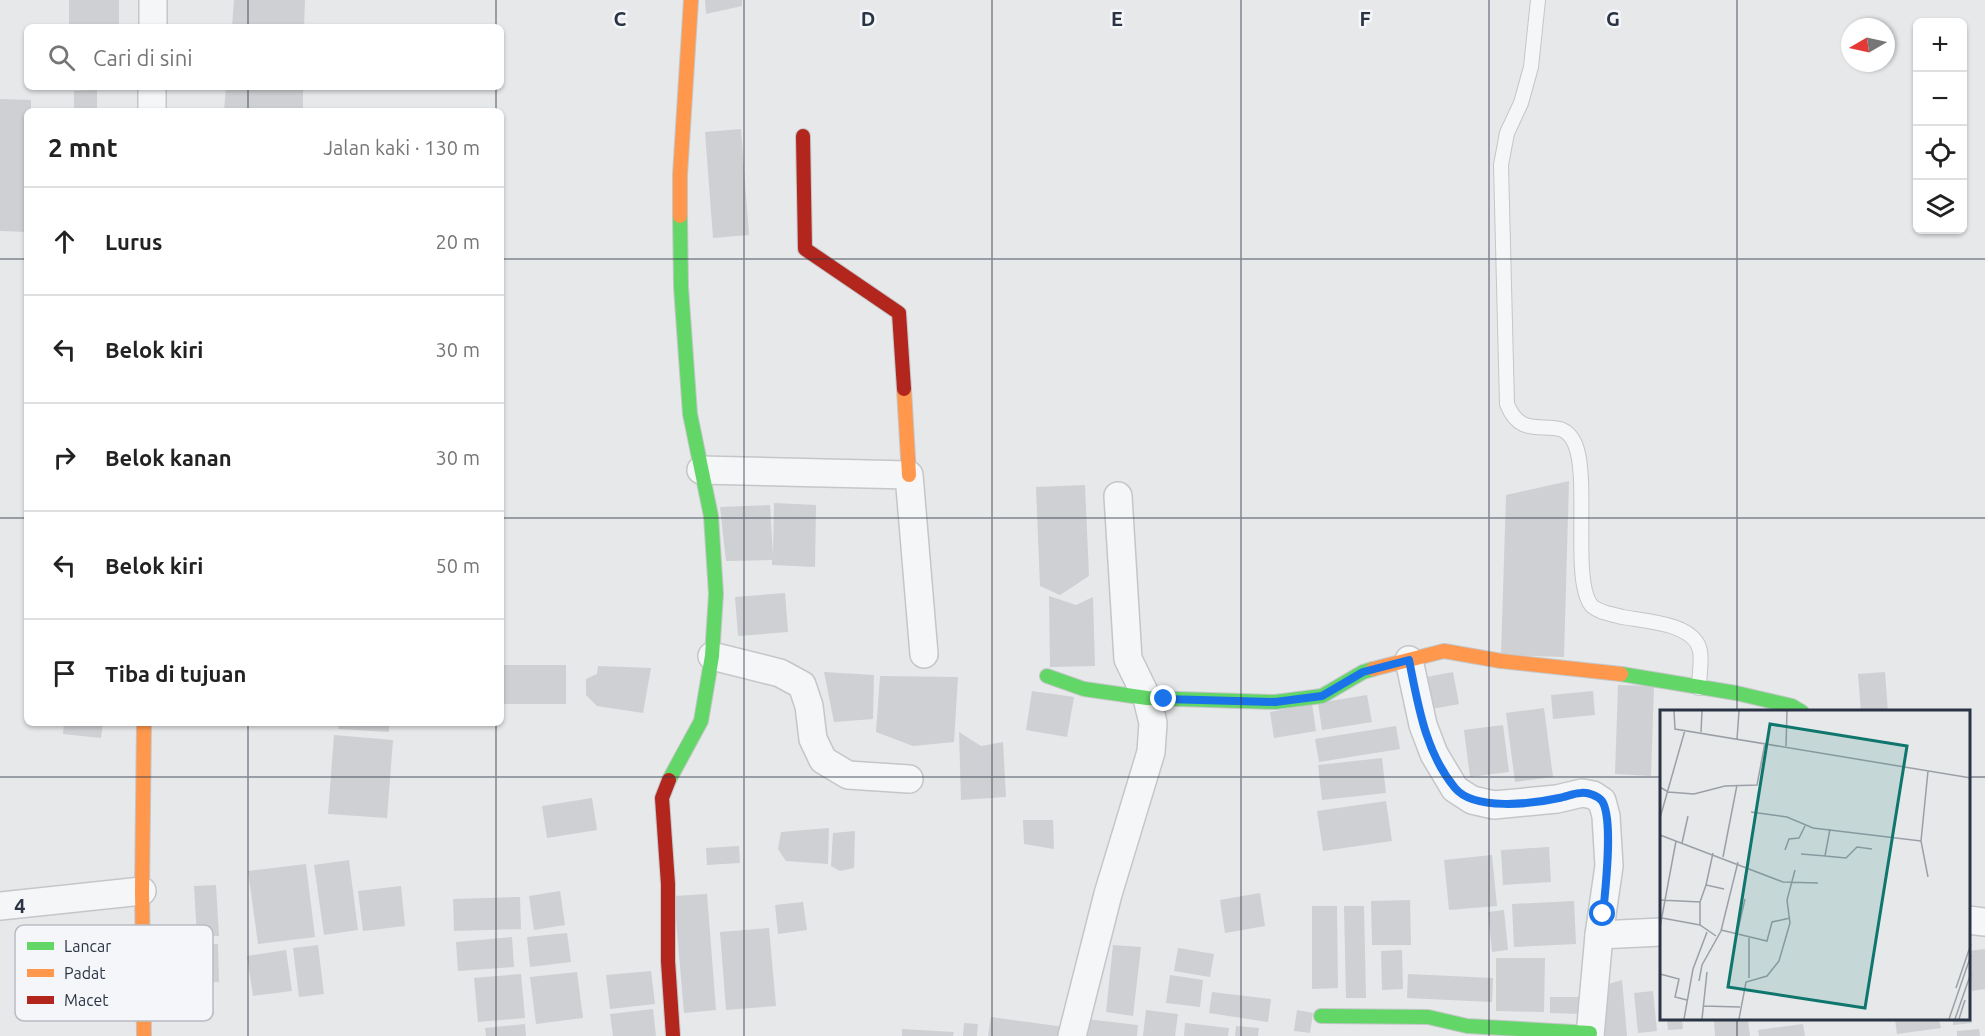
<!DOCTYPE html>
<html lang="id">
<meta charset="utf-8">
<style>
body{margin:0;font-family:Ubuntu,sans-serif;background:#f2f2f2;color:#222}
.controls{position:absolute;right:18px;top:18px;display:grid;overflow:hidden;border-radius:9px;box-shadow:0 2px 4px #0004}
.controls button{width:54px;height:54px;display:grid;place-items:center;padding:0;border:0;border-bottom:2px solid #e0e0e0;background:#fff;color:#222;font:30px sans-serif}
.compass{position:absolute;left:1841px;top:18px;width:54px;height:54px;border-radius:50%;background:#fff;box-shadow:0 2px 4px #0004;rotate:261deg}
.stop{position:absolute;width:18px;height:18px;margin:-14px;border:4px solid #1a73e8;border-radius:50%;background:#fff}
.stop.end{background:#1a73e8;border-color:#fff;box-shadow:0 2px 6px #0008}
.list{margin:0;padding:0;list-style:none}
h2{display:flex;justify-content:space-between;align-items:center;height:78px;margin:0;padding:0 24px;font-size:26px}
h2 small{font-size:20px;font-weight:400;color:#767676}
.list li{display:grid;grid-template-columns:39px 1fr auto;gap:18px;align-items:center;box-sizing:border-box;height:108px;padding:0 24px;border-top:2px solid #e0e0e0}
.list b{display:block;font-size:22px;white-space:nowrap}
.list em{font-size:20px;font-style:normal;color:#767676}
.icon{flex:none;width:33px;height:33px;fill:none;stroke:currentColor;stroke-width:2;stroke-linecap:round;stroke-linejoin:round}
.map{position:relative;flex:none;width:1985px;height:1036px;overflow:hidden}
.search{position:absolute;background:#fff;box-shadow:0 2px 4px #0004;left:24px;top:24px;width:480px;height:66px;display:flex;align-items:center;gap:15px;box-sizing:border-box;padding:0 21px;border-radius:9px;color:#767676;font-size:22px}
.panel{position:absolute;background:#fff;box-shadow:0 2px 4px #0004;left:24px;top:108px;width:480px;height:618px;border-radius:9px}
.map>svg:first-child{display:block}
.building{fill:#ced0d3}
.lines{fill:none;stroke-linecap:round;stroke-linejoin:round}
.lane-casing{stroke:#c4c6c8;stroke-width:16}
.street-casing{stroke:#c4c6c8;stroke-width:30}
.fast-casing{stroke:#c4c6c8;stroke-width:16}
.slow-casing{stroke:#c4c6c8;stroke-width:16}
.jam-casing{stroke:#c4c6c8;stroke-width:16}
.lane{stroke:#f5f6f7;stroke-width:14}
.street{stroke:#f5f6f7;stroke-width:27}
.fast{stroke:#63d668;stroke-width:14}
.slow{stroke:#ff974d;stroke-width:14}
.jam{stroke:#b3261e;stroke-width:14}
.route{stroke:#1a73e8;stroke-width:8}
.grid{fill:none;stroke:#2b3445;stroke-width:1.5;stroke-opacity:0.55}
.inset-road{fill:none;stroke:#9ba0a8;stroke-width:1.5}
.view{fill:#0f766e;fill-opacity:0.15;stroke:#0f766e;stroke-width:3}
.inset-edge{fill:none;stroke:#2b3445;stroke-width:3}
.key{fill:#f4f6f9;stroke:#b8bcc3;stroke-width:1.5}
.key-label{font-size:16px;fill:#2b3445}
.grid-label{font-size:20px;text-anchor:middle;font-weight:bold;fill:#2b3445;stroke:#f4f6f9;stroke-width:5;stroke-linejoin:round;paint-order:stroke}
</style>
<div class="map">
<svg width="1985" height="1036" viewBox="0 0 1985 1036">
<rect width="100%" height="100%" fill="#e6e8ea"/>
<g class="building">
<rect x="69" y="0" width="50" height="27"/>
<polygon points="234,0 305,0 304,27 232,27"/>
<polygon points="705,0 742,0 742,6 706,14"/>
<polygon points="226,87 303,87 303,111 224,111"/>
<polygon points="97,90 97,111 74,111 74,91"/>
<polygon points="0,99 31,100 31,111 27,111 27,232 0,231"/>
<polygon points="741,129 749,235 713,238 705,132"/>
<polygon points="1569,481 1564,657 1501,655 1506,495"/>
<polygon points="1085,485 1089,576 1060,595 1040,586 1036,487"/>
<polygon points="774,503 816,505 815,567 772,565 772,560 726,561 720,507 770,505 773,555"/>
<polygon points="785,593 788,632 738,636 735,597"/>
<polygon points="1049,596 1076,605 1093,597 1095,666 1050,667"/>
<rect x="501" y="665" width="65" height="39"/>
<polygon points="598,666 651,668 643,713 597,706 586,695 586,679 597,674"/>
<polygon points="824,672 874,675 873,719 834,722"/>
<polygon points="1453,672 1459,704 1421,711 1416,679"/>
<polygon points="1885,672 1888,712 1861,712 1858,674"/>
<polygon points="880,676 958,677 954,742 913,746 876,732"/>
<polygon points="1618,685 1654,686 1651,776 1615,774"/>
<polygon points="1032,691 1074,697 1067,737 1026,730"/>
<polygon points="1593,691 1595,715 1553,719 1551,695"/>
<polygon points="1367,695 1372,722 1322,730 1318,703"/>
<polygon points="1312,704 1316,731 1274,738 1270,712"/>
<polygon points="1544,708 1553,777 1515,782 1506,713"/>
<polygon points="64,723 103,723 101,738 63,734"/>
<polygon points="339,723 389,723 389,732 338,729"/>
<polygon points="1503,725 1509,772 1470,777 1464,730"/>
<polygon points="1396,726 1400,749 1319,762 1315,739"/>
<polygon points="959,732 981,746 1003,742 1006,797 961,800"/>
<polygon points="334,735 393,740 387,818 328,814"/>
<polygon points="1382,758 1386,793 1322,800 1318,765"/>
<polygon points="592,798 597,830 547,838 542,806"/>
<polygon points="1386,801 1392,841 1323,851 1317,811"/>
<polygon points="1023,820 1053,820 1054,849 1024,844"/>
<polygon points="829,828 828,864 786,861 778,849 781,832"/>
<polygon points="855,831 854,868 840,871 831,866 833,833"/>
<polygon points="739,846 740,863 707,865 706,848"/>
<polygon points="1549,847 1551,882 1503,885 1501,850"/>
<polygon points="1492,855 1497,906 1449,910 1444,860"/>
<polygon points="349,860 358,930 324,935 314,865"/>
<polygon points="306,864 315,937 258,944 248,871"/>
<polygon points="216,885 219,936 197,937 194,886"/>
<polygon points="401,886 405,926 363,931 358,891"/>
<polygon points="560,891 565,925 534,930 529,896"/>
<polygon points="1260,893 1265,926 1225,933 1220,900"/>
<polygon points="707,894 716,1010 684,1013 674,896"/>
<polygon points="520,897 521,929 454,931 453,899"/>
<polygon points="1410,900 1411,945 1372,945 1371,901"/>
<polygon points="1574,901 1576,944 1514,947 1512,904"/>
<polygon points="803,902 807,930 778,934 775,905"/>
<polygon points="1312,906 1337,906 1338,988 1312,989"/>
<polygon points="1344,906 1364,906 1366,998 1346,998"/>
<polygon points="1504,910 1508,950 1492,952 1488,912"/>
<polygon points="769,928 776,1006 726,1010 720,932"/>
<polygon points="567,933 571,962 530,967 527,937"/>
<polygon points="512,937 514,967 458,971 456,942"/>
<polygon points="218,944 219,982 154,984 153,946"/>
<polygon points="318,945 324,994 299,997 293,948"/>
<polygon points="1113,945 1141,947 1133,1016 1106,1012"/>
<polygon points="1178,948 1214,954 1210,977 1174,971"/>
<polygon points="1985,949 1985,989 1972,991 1968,951"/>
<polygon points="286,950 292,991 253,996 247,956"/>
<polygon points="1402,950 1403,989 1382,990 1381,951"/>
<polygon points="1496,958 1545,958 1544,1012 1496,1011"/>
<polygon points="651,971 655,1004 610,1009 606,975"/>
<polygon points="577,972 583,1018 536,1024 530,977"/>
<polygon points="521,974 525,1018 478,1022 474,978"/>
<polygon points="1408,974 1493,978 1492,1002 1407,998"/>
<polygon points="1170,975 1203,980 1200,1007 1166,1003"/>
<polygon points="1622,980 1627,1036 1598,1036 1596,988"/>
<polygon points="212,986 214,1015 175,1017 173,988"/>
<polygon points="1653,991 1657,1031 1638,1033 1634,993"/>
<polygon points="1212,992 1271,999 1268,1022 1209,1013"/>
<polygon points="1550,997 1579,997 1579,1014 1550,1013"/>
<polygon points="653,1009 656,1036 613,1036 610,1014"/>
<polygon points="1146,1010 1178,1014 1175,1036 1143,1036"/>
<polygon points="1297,1010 1313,1013 1310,1033 1294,1031"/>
<polygon points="1968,1010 1972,1023 1953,1025 1953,1020 1968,1020"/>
<polygon points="991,1017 1065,1027 1063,1036 988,1036"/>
<polygon points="1086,1019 1138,1025 1137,1036 1084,1036"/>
<polygon points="1667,1020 1682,1020 1683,1029 1668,1030"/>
<polygon points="1714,1020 1748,1020 1750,1036 1715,1036"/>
<polygon points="1895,1020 1939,1020 1941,1028 1897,1034"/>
<polygon points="964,1023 978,1024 977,1036 963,1036"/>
<polygon points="1185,1023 1229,1028 1228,1036 1184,1036"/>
<polygon points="525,1024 526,1036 486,1036 485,1028"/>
<polygon points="1803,1024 1805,1036 1759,1036 1758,1030"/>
<polygon points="1236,1026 1259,1028 1258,1036 1235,1036"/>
<polygon points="902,1029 954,1032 953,1036 902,1036"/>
<polygon points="1979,1029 1980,1036 1957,1036 1957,1031"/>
</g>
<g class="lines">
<g class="lane-casing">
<path id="lane" d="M1538,0L1531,67L1521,103L1507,133L1501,165L1507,404C1524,448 1560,409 1575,444C1590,478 1571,583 1592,606C1600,613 1612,614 1622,617C1644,621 1695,623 1700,651C1702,662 1699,676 1699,688"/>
</g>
<g class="street-casing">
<g id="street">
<polyline points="153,27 153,0"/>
<polyline points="152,111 152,87"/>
<polyline points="701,470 909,475 924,654"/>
<polyline points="712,656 780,673 802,685 809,706 813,739 823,760 848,775 909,779"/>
<polyline points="1409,660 1423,725 1434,754 1455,789 1472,800 1494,805 1557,799 1582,793 1593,795 1602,801 1606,816 1609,866 1599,935 1590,1036"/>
<polyline points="0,906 142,891"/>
<polyline points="1968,920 1985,922"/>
<polyline points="1599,935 1661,932"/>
<polyline points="1072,1036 1108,894 1151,752 1153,723 1147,698 1128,659 1118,496"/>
</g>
</g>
<g class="fast-casing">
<g id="fast">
<polyline points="1621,674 1736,693 1792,706 1802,712"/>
<polyline points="1047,676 1084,689 1147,698 1275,702 1322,696 1363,672 1373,669"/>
<polyline points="669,780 701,721 712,656 716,594 711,516 690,414 681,287 680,216"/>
<polyline points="1321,1016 1428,1017 1467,1026 1590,1033"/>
</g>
</g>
<g class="slow-casing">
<g id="slow">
<polyline points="680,216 680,175 691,0"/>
<polyline points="904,389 909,475"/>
<polyline points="1373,669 1444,651 1501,661 1621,674"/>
<polyline points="144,723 142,891 144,1036"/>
</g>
</g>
<g class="jam-casing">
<g id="jam">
<polyline points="803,136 805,249 899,313 904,389"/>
<polyline points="669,780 662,798 668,884 668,961 673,1036"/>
</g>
</g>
<use href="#lane" class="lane"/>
<use href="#street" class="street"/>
<use href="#fast" class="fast"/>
<use href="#slow" class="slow"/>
<use href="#jam" class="jam"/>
</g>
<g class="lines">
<path class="route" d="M1164,699L1275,702L1322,696L1363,672L1409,660C1418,704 1425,752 1455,788C1474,811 1532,804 1559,798C1566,797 1574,793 1581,793C1588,792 1598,796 1602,801C1614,819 1605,892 1603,914"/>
</g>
<path class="grid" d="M248,0V27M496,0V27M744,0V1036M992,0V1036M1241,0V1036M1489,0V1036M1737,0V712M248,87V111M496,87V111M0,259H27M501,259H1985M0,518H27M501,518H1985M248,723V1036M496,723V1036M0,777H1661M1968,777H1985M1737,1020V1036"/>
<g transform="translate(1660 710)">
<rect width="310" height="310" fill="#e6e8ea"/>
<path class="inset-road" d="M14,1L15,19L311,68M41,22L42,1M77,29L79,1M126,36L127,1M0,77L8,82L34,84L65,76L97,75L105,33M91,102L127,107L153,118L261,131M0,108L25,20M0,125L123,172L158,173M22,133L28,106M125,140L129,129L139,128L145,116M53,143L46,175L64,179M141,144L165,146L170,119M165,146L186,148L197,137L212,139M63,147L77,75M268,167L261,131L268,61M0,190L40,192V215M40,192L46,175M2,208L40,215L56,226M0,217L16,131M61,220L107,231L112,212L130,208M77,224L85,189M0,264L19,269L15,287L27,290M89,268V228M39,271L42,255L61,221L78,152M296,278L311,234M43,296L80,297M24,309L33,259L47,222M42,309L47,262M79,309L86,272L107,266L119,251L130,213L127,190L135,160M289,309L311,245M295,309L311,263M299,309L305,290"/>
<path class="view" d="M110,14L247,36L205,298L68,277Z"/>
<rect width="310" height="310" class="inset-edge"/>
</g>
<rect x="15" y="925" width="198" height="96" rx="9" class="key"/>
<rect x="27" y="942" width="27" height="8" fill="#63d668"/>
<rect x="27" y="969" width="27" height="8" fill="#ff974d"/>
<rect x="27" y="996" width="27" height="8" fill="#b3261e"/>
<g class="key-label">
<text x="64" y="952">Lancar</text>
<text x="64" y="979">Padat</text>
<text x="64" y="1006">Macet</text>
</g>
<g class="grid-label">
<text x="620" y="26">C</text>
<text x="868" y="26">D</text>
<text x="1117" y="26">E</text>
<text x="1365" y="26">F</text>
<text x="1613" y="26">G</text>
<text x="20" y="913">4</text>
</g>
</svg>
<div class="controls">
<button>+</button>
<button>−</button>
<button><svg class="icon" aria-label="locate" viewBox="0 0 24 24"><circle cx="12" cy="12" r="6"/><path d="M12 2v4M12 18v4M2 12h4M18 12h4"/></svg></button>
<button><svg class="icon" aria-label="layers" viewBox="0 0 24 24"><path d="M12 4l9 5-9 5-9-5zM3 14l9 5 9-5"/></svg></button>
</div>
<svg class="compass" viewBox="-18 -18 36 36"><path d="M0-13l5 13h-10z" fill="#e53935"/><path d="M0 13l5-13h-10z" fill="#767676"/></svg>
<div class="stop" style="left:1603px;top:914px"></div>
<div class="stop end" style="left:1164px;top:699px"></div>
<div class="search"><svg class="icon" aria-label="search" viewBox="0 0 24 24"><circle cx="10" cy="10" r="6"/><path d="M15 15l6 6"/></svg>Cari di sini</div>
<section class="panel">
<h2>2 mnt<small>Jalan kaki · 130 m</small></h2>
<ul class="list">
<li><svg class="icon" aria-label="ahead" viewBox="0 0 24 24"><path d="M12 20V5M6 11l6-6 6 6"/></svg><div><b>Lurus</b></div><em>20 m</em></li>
<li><svg class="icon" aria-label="left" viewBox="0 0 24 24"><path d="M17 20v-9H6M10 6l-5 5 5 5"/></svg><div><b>Belok kiri</b></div><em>30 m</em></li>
<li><svg class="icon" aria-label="right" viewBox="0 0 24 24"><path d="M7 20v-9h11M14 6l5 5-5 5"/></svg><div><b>Belok kanan</b></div><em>30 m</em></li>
<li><svg class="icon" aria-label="left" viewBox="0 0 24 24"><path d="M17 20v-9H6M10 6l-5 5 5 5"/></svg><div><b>Belok kiri</b></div><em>50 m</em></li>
<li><svg class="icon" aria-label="arrive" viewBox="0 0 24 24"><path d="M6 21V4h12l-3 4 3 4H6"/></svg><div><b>Tiba di tujuan</b></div></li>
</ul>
</section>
</div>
